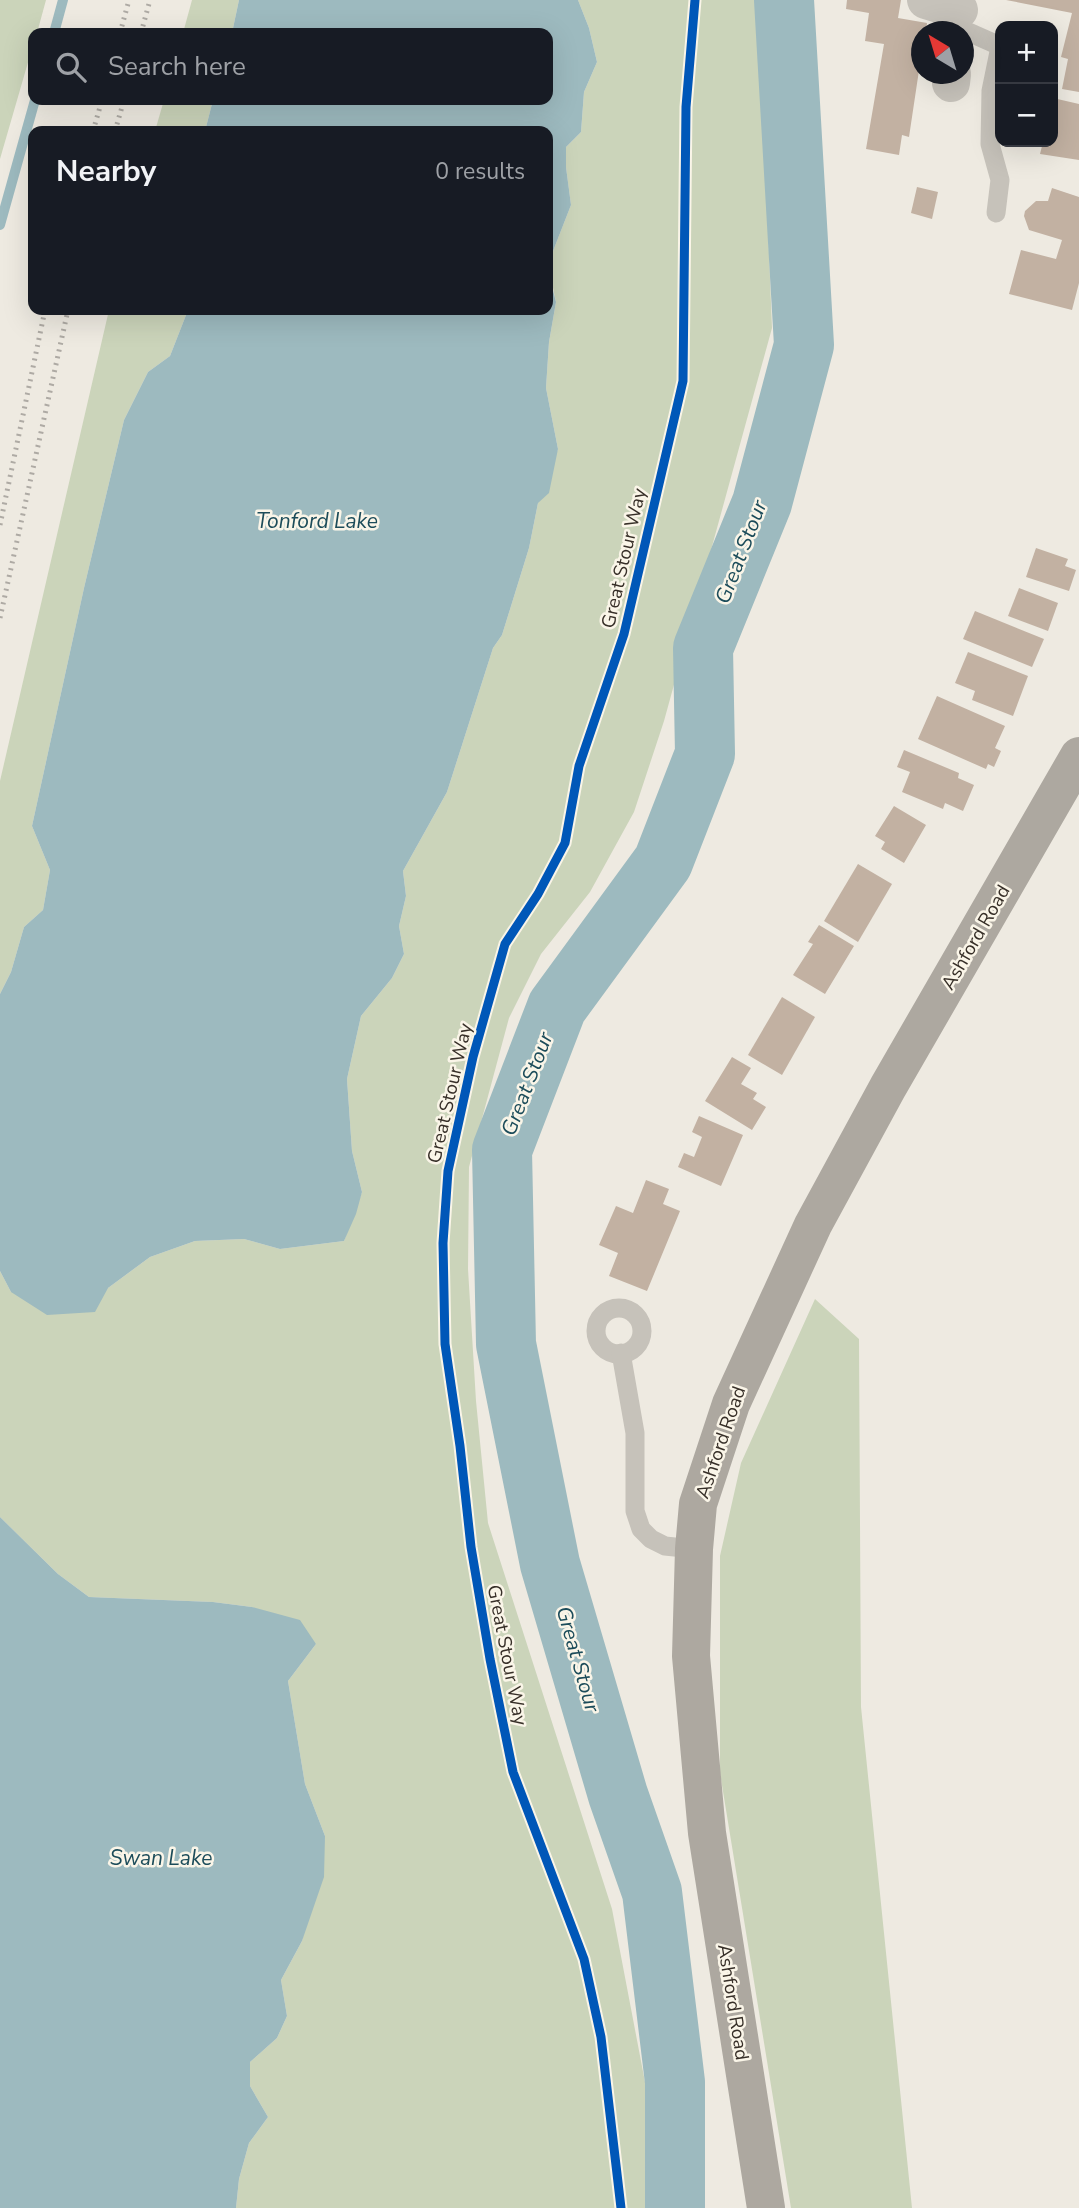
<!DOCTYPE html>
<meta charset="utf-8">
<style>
body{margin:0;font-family:"Nunito Sans",sans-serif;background:#20242c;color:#f1f3f6}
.controls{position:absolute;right:21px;top:21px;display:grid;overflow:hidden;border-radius:14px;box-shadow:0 7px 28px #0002}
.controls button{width:63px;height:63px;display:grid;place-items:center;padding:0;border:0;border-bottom:2px solid #363941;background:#171b24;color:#f1f3f6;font:35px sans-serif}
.compass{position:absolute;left:911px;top:21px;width:63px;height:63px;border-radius:50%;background:#171b24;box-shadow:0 7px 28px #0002;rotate:322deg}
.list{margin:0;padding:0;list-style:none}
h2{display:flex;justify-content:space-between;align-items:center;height:91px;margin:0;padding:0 28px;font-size:30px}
h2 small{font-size:23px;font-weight:400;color:#9ea1a6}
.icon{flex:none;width:38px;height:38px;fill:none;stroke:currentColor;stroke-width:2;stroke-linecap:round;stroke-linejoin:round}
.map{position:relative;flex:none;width:1079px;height:2208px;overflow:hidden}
.search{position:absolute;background:#171b24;box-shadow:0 7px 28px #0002;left:28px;top:28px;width:525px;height:77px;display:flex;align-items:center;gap:18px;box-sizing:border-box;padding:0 24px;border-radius:14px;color:#9ea1a6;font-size:26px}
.panel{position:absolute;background:#171b24;box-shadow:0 7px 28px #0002;left:28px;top:126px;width:525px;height:189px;border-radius:14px}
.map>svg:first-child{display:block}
.green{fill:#cbd4ba}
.water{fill:#9dbabf}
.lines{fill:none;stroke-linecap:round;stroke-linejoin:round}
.stream{stroke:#9dbabf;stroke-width:10}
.river{stroke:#9dbabf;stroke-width:60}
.building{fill:#c2b1a2}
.lane{stroke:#c6c2ba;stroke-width:19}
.street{stroke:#c6c2ba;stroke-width:38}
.highway{stroke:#ada8a0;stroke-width:38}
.rail{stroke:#aeaaa4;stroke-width:5;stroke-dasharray:2 5;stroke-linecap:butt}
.cycleway-casing{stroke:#faf5e8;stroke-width:13}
.cycleway{stroke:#0057b8;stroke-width:9}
.labels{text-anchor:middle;stroke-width:5;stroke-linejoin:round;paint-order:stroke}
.street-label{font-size:19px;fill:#372f28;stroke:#faf5e8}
.water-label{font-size:21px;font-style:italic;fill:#1c4c5a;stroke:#faf5e8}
</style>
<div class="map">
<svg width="1079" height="2208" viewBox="0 0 1079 2208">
<rect width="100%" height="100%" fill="#eeeae1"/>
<g class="green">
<polygon points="0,0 46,0 37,33 33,33 33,45 0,159"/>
<polygon points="192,0 239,0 232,33 183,33"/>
<polygon points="578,0 766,0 766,178 772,328 664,721 634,812 590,892 541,954 509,1018 469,1167 468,1269 476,1401 488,1523 612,1909 649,2103 658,2208 236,2208 239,2179 249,2143 268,2117 250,2086 250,2062 277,2038 287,2016 281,1980 302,1941 325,1836 305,1784 288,1681 316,1644 252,1607 213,1602 89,1597 58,1574 0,1517 0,1271 11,1292 108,1288 150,1257 195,1241 244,1239 280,1249 344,1241 362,1192 352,1151 347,1079 361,1016 392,978 404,954 399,926 406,896 403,871 447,792 493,648 502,635 529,548 538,503 558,449 546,388 549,342 556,302 548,264 571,205 566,167 566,147 581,132 584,92 597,62 589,28"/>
<polygon points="164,100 213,100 205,131 155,131"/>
<polygon points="109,310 188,310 170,356 148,372 124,420 84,588 32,826 50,870 43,910 24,927 11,972 0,994 0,781"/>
<polygon points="815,1299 859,1339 861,1707 912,2208 791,2208 720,1773 720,1556 741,1463"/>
</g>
<g class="water">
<polygon points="239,0 578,0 589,28 597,62 584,92 581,132 566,147 566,167 571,205 548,264 548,131 205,131 213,100 548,100 548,33 232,33"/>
<polygon points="548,271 556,302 549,342 546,388 558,449 549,493 538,503 529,548 502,635 493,648 447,792 403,871 406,896 399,926 404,954 392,978 361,1016 347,1079 352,1151 362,1192 356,1214 344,1241 280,1249 244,1239 195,1241 150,1257 108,1288 95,1312 47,1315 11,1292 0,1271 0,994 11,972 24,927 43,910 50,870 32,826 84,588 124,420 148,372 170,356 188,310 548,310"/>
<polygon points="0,1517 58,1574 89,1597 213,1602 252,1607 300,1620 316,1644 288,1681 305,1784 325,1836 324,1877 302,1941 281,1980 287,2016 277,2038 250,2062 250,2086 268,2117 249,2143 239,2179 236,2208 0,2208"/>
</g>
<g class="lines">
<g class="stream">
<polyline points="54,33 63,0"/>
<polyline points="0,225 35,100"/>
</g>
<polyline class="river" points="675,2208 675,2082 652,1892 618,1795 550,1564 506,1344 502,1150 557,1007 663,862 705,754 703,648 762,503 804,345 784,0"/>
</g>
<g class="building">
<polygon points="847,0 901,0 898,18 927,23 926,32 921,32 921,57 909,137 902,135 899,155 866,149 884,44 865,41 869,13 846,9"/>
<polygon points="1006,0 1079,0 1079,92 1062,89 1068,59 1061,57 1072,13"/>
<polygon points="1053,98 1079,104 1079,160 1040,154 1043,142 1053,142"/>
<polygon points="917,187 938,192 932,219 911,213"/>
<polygon points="1052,188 1079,197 1079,283 1072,310 1009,294 1021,250 1056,259 1062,240 1029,230 1024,216 1025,211 1036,201 1048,201"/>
<polygon points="1036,548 1068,559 1065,566 1076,570 1069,591 1026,577"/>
<polygon points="1019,588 1058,603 1048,631 1008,616"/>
<polygon points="975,611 1044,639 1032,667 963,639"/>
<polygon points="968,652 1028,676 1013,716 972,700 975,691 955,683"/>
<polygon points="937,696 1005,726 995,748 1001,751 994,767 988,764 986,769 918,739"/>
<polygon points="904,750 959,773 958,778 974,785 963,811 945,803 943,809 902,792 910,772 897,767"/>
<polygon points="894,806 926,825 904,863 881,849 885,842 875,836"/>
<polygon points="858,864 892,884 858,942 824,921"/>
<polygon points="819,925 854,946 825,994 793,975 813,944 808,942"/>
<polygon points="782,997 815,1017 782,1075 748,1055"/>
<polygon points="732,1057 751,1068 741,1084 757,1093 753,1099 766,1107 752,1130 705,1101"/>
<polygon points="699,1116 743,1135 721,1186 678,1167 684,1153 694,1157 702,1137 692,1132"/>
<polygon points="646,1180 669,1189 663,1204 680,1211 647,1291 609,1276 618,1253 599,1245 616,1206 633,1213"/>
</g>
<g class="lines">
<g class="lane">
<polyline points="957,27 1000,46"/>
<polyline points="996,213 1000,180 990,144 991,91 1000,47"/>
<circle cx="619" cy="1331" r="23"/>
<polyline points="621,1353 635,1433 635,1511 641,1529 651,1539 665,1546 694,1549"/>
</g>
<g class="street">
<polyline points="926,0 959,10"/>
<polyline points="951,83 952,74"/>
</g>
<polyline class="highway" points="766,2208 707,1833 691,1656 694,1549 698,1504 731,1404 813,1225 888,1087 1079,756"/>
<g class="rail">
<polyline points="120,33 129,0"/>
<polyline points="141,33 150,0"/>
<polyline points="93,131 102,100"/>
<polyline points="115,131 124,100"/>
<polyline points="0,525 45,310"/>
<polyline points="0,618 68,310"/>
</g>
<g class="cycleway-casing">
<polyline id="cycleway" points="621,2208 601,2037 584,1959 513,1772 490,1659 471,1547 460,1446 445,1344 443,1243 448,1171 473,1057 505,944 538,894 565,843 579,766 624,634 683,381 686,107 695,0"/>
</g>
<use href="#cycleway" class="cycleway"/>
</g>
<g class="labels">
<g class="street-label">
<text transform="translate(623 558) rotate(-77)" y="7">Great Stour Way</text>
<text transform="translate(975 937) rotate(-60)" y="7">Ashford Road</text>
<text transform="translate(449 1093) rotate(-77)" y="7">Great Stour Way</text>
<text transform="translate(720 1442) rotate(-71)" y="7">Ashford Road</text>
<text transform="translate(508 1655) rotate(79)" y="7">Great Stour Way</text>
<text transform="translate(734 2002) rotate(81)" y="7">Ashford Road</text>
</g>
<g class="water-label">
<text x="317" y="528">Tonford Lake</text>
<text transform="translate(741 552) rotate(-69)" y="7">Great Stour</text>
<text transform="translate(527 1084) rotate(-69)" y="7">Great Stour</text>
<text transform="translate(578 1659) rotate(74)" y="7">Great Stour</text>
<text x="161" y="1865">Swan Lake</text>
</g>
</g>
</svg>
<div class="controls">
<button>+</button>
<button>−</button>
</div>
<svg class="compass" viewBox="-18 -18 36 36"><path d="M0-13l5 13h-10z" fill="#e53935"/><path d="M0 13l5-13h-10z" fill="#9ea1a6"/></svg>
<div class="search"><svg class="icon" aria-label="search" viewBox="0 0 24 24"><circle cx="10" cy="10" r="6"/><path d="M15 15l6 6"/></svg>Search here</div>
<section class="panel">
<h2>Nearby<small>0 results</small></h2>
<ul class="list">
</ul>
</section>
</div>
